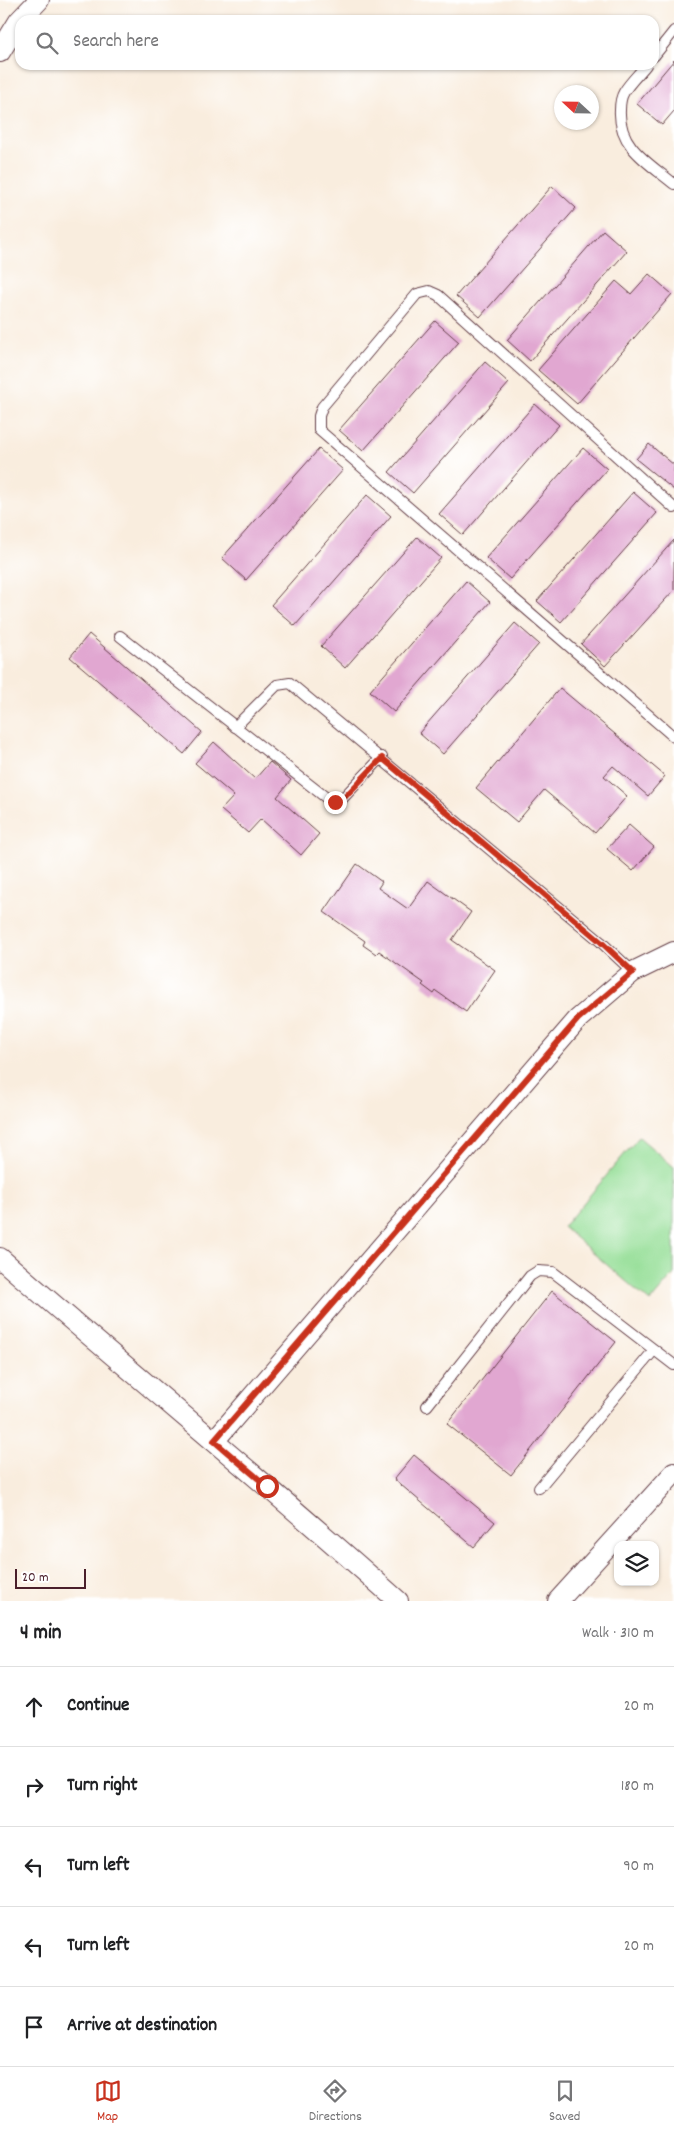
<!DOCTYPE html>
<meta charset="utf-8">
<style>
body{margin:0;font-family:Dekko,sans-serif;background:#f6f6f6;color:#202124}
.controls{position:absolute;right:15px;bottom:15px;display:grid;overflow:hidden;border-radius:10px;box-shadow:0 1px 4px #0004}
.controls button{width:45px;height:45px;display:grid;place-items:center;padding:0;border:0;border-bottom:1px solid #e0e0e0;background:#fff;color:#202124;font:25px sans-serif}
.compass{position:absolute;left:554px;top:85px;width:45px;height:45px;border-radius:50%;background:#fff;box-shadow:0 1px 4px #0004;rotate:292deg}
.scale{position:absolute;left:15px;bottom:12px;width:71px;box-sizing:border-box;padding-left:5px;border:2px solid #4a1f2b;border-top:0;font-size:14px;line-height:18px;white-space:nowrap;color:#4a1f2b;-webkit-text-stroke:4px #fff;paint-order:stroke}
.stop{position:absolute;width:15px;height:15px;margin:-11px;border:4px solid #c8321e;border-radius:50%;background:#fff}
.stop.end{background:#c8321e;border-color:#fff;box-shadow:0 1px 5px #0008}
.list{margin:0;padding:0;list-style:none}
h2{display:flex;justify-content:space-between;align-items:center;height:65px;margin:0;padding:0 20px;font-size:21px}
h2 small{font-size:16px;font-weight:400;color:#757577}
.list li{display:grid;grid-template-columns:32px 1fr auto;gap:15px;align-items:center;box-sizing:border-box;height:80px;padding:0 20px;border-top:1px solid #e0e0e0}
.list b{display:block;font-size:19px;white-space:nowrap}
.list em{font-size:16px;font-style:normal;color:#757577}
.icon{flex:none;width:28px;height:28px;fill:none;stroke:currentColor;stroke-width:2;stroke-linecap:round;stroke-linejoin:round}
.map{position:relative;flex:none;width:674px;height:1601px;overflow:hidden}
.search{position:absolute;background:#fff;box-shadow:0 1px 4px #0004;left:15px;right:15px;top:15px;height:55px;display:flex;align-items:center;gap:12px;box-sizing:border-box;padding:0 18px;border-radius:15px;color:#757577;font-size:19px}
.sheet{height:465px;background:#fff}
nav{display:flex;justify-content:space-around;align-items:center;box-sizing:border-box;height:70px;border-top:1px solid #e0e0e0;background:#fff;font-size:14px;color:#757577}
nav a{display:grid;justify-items:center;gap:2px}
nav .on{color:#c8321e}
.map>svg:first-child{display:block}
.green{fill:#97df99;stroke:#707f62}
.building{fill:#e1a7d1}
.lines{fill:none;stroke-linecap:round;stroke-linejoin:round}
.lane-casing{stroke:#643e46;stroke-width:12}
.street-casing{stroke:#643e46;stroke-width:22}
.lane{stroke:#fff;stroke-width:10}
.street{stroke:#fff;stroke-width:20}
.route{stroke:#c8321e;stroke-width:6}
</style>
<div class="map">
<svg width="674" height="1601" viewBox="0 0 674 1601">
<rect width="100%" height="100%" fill="#fff"/>
<filter id="ink" filterUnits="userSpaceOnUse"><feTurbulence type="fractalNoise" baseFrequency=".02" numOctaves="2"/><feDisplacementMap in="SourceGraphic" scale="10" xChannelSelector="R" yChannelSelector="G"/><feConvolveMatrix kernelMatrix="1 2 1 2 8 2 1 2 1" color-interpolation-filters="sRGB"/></filter>
<filter id="wash" filterUnits="userSpaceOnUse"><feTurbulence type="fractalNoise" baseFrequency=".0096" numOctaves="4" result="noise"/><feDisplacementMap in="SourceGraphic" scale="20" xChannelSelector="R" yChannelSelector="G"/><feGaussianBlur stdDeviation="1.12" result="paint"/><feColorMatrix in="noise" values="0 0 0 0 0 0 0 0 0 0 0 0 0 0 0 0 0 1.4 0 .05"/><feComposite in="paint" operator="in"/></filter>
<g filter="url(#wash)">
<rect width="100%" height="100%" fill="#f9edde"/>
<polygon class="green" points="639,1137 674,1167 674,1274 650,1302 563,1227"/>
<g id="blocks">
<g class="building">
<polygon points="674,60 674,111 662,125 637,104"/>
<polygon points="552,186 576,208 480,317 456,296"/>
<polygon points="603,230 627,251 530,361 507,340"/>
<polygon points="649,274 672,294 577,404 538,370 616,281 631,294"/>
<polygon points="435,321 459,342 363,451 339,430"/>
<polygon points="485,362 509,383 413,493 389,472"/>
<polygon points="535,404 559,425 463,535 439,514"/>
<polygon points="649,444 674,465 674,490 636,459"/>
<polygon points="583,448 607,469 510,579 486,558"/>
<polygon points="319,449 343,470 246,580 222,558"/>
<polygon points="633,492 657,513 561,622 537,601"/>
<polygon points="367,495 391,516 295,626 271,605"/>
<polygon points="417,537 441,558 345,668 321,646"/>
<polygon points="674,540 674,590 605,666 581,644"/>
<polygon points="466,581 490,602 394,712 370,691"/>
<polygon points="515,623 539,644 443,754 419,733"/>
<polygon points="89,634 202,732 184,754 70,657"/>
<polygon points="560,688 665,776 648,796 613,766 604,776 627,796 595,833 544,790 517,822 476,788"/>
<polygon points="214,742 255,779 270,762 291,780 277,797 319,834 301,855 261,819 248,833 221,810 234,796 195,763"/>
<polygon points="629,825 654,847 633,871 607,849"/>
<polygon points="357,864 382,882 378,888 408,909 428,881 471,912 452,940 495,970 466,1012 436,991 434,994 422,985 424,983 379,951 376,954 363,945 365,941 324,912"/>
<polygon points="552,1291 616,1342 511,1475 447,1424"/>
<polygon points="414,1455 495,1522 474,1547 394,1479"/>
</g>
</g>
</g>
<g filter="url(#ink)">
<use href="#blocks" fill-opacity="0" stroke="#643e46" stroke-width="1"/>
<g class="lines">
<g class="lane-casing">
<g id="lane">
<polyline points="654,56 674,31"/>
<path d="M646,65C639,74 630,82 624,92C621,97 620,104 620,110C618,147 649,163 674,184"/>
<polyline points="674,508 438,295 429,291 417,294 322,407 319,416 319,430 674,737"/>
<polyline points="120,636 329,800 335,802 341,800 382,757"/>
<polyline points="235,727 277,685 290,683 601,942 633,972"/>
<polyline points="427,1406 530,1276 538,1271 553,1272 674,1365"/>
<polyline points="539,1488 654,1350"/>
</g>
</g>
<g class="street-casing">
<g id="street">
<polyline points="0,52 19,21 39,0"/>
<path d="M0,1258C132,1374 268,1484 398,1601"/>
<polyline points="214,1441 578,1019 633,972 674,952"/>
<polyline points="558,1601 674,1473"/>
</g>
</g>
<use href="#lane" class="lane"/>
<use href="#street" class="street"/>
</g>
</g>
<g class="lines" filter="url(#ink)">
<polyline class="route" points="267,1486 214,1441 578,1019 633,972 601,942 382,758 342,800 335,802"/>
</g>
</svg>
<div class="controls">
<button><svg class="icon" aria-label="layers" viewBox="0 0 24 24"><path d="M12 4l9 5-9 5-9-5zM3 14l9 5 9-5"/></svg></button>
</div>
<svg class="compass" viewBox="-18 -18 36 36"><path d="M0-13l5 13h-10z" fill="#e53935"/><path d="M0 13l5-13h-10z" fill="#757577"/></svg>
<div class="scale">20 m</div>
<div class="stop" style="left:267px;top:1486px"></div>
<div class="stop end" style="left:335px;top:802px"></div>
<div class="search"><svg class="icon" aria-label="search" viewBox="0 0 24 24"><circle cx="10" cy="10" r="6"/><path d="M15 15l6 6"/></svg>Search here</div>
</div>
<section class="sheet">
<h2>4 min<small>Walk · 310 m</small></h2>
<ul class="list">
<li><svg class="icon" aria-label="ahead" viewBox="0 0 24 24"><path d="M12 20V5M6 11l6-6 6 6"/></svg><div><b>Continue</b></div><em>20 m</em></li>
<li><svg class="icon" aria-label="right" viewBox="0 0 24 24"><path d="M7 20v-9h11M14 6l5 5-5 5"/></svg><div><b>Turn right</b></div><em>180 m</em></li>
<li><svg class="icon" aria-label="left" viewBox="0 0 24 24"><path d="M17 20v-9H6M10 6l-5 5 5 5"/></svg><div><b>Turn left</b></div><em>90 m</em></li>
<li><svg class="icon" aria-label="left" viewBox="0 0 24 24"><path d="M17 20v-9H6M10 6l-5 5 5 5"/></svg><div><b>Turn left</b></div><em>20 m</em></li>
<li><svg class="icon" aria-label="arrive" viewBox="0 0 24 24"><path d="M6 21V4h12l-3 4 3 4H6"/></svg><div><b>Arrive at destination</b></div></li>
</ul>
</section>
<nav>
<a class="on"><svg class="icon" aria-label="map" viewBox="0 0 24 24"><path d="M3 6l6-2 6 2 6-2v14l-6 2-6-2-6 2zM9 4v14M15 6v14"/></svg>Map</a>
<a><svg class="icon" aria-label="directions" viewBox="0 0 24 24"><path d="M12 3l9 9-9 9-9-9zM9 14v-3h6M13 9l2 2-2 2"/></svg>Directions</a>
<a><svg class="icon" aria-label="saved" viewBox="0 0 24 24"><path d="M7 4h10v16l-5-4-5 4z"/></svg>Saved</a>
</nav>
